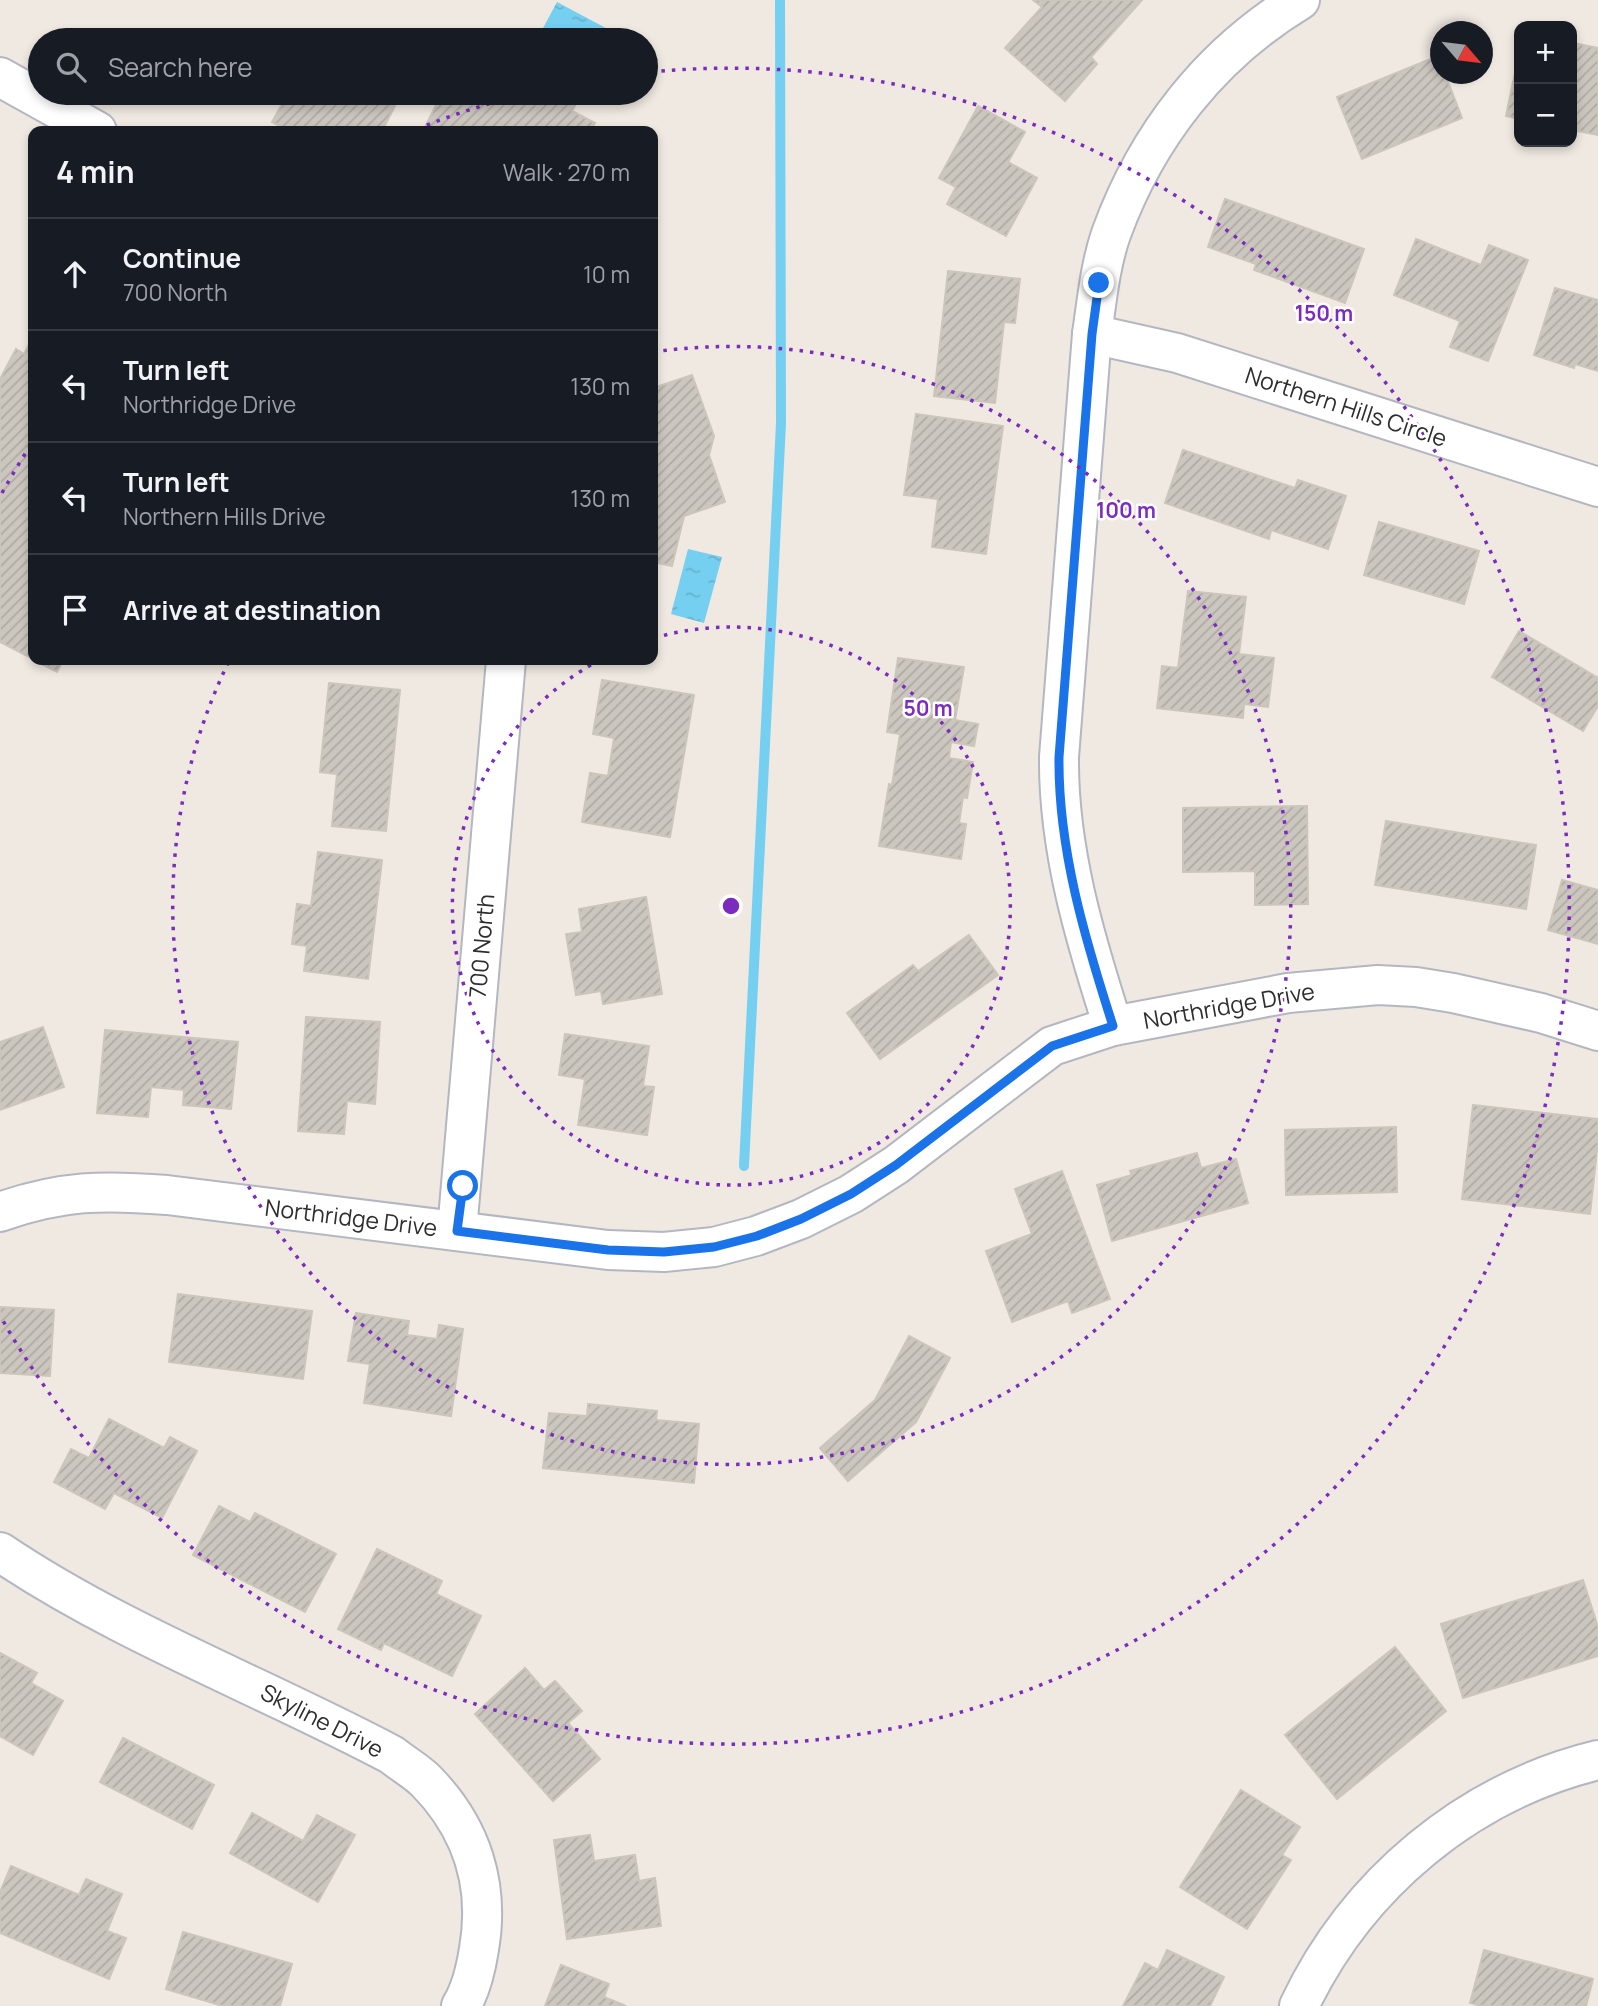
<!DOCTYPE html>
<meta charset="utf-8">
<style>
body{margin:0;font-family:Manrope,sans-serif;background:#20242c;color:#f1f3f6}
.controls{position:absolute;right:21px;top:21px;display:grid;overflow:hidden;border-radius:14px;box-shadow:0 4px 10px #0003}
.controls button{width:63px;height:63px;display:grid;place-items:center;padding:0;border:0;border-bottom:2px solid #363941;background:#171b24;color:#f1f3f6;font:35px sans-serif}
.compass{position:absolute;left:1430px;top:21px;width:63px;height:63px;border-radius:50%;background:#171b24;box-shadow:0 4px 10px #0003;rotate:118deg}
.stop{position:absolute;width:21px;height:21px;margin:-16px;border:5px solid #1a73e8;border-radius:50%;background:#fff}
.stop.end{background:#1a73e8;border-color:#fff;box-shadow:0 2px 7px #0008}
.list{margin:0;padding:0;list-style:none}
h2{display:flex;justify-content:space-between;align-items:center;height:91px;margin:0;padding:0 28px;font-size:30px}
h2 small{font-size:23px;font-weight:400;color:#9ea1a6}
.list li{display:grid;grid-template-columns:46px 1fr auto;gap:21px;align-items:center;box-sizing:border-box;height:112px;padding:0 28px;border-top:2px solid #363941}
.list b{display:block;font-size:26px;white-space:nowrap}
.list p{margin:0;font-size:23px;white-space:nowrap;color:#9ea1a6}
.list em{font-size:23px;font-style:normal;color:#9ea1a6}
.icon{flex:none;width:38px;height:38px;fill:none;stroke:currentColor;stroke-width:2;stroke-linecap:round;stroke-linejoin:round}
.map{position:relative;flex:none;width:1598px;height:2006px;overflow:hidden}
.search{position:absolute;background:#171b24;box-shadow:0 4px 10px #0003;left:28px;top:28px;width:630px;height:77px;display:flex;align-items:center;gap:18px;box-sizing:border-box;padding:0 24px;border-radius:38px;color:#9ea1a6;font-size:26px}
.panel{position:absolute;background:#171b24;box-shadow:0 4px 10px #0003;left:28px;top:126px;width:630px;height:539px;border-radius:14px}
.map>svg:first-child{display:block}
.water{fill:url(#water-ripples)}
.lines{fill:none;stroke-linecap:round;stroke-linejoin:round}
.stream{stroke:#75cff0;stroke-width:10}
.building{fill:url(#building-hatch);stroke:#cbc5ba;stroke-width:2}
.minor-casing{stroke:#b4b7c1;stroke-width:42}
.minor{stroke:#fff;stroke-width:38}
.route{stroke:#1a73e8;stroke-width:9}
.ring{fill:none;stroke:#7b2cbf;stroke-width:3.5;stroke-dasharray:3.5 7}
.labels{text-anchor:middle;stroke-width:5;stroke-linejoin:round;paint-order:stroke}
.street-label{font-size:23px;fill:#2e2e2e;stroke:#fff}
.centre{fill:#7b2cbf;stroke:#fff;stroke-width:3.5}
.ring-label{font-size:21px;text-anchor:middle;font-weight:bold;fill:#7b2cbf;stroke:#fff;stroke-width:5;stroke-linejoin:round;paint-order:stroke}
</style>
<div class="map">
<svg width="1598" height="2006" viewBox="0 0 1598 2006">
<defs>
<pattern id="water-ripples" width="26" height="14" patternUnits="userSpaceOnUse" patternTransform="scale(1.75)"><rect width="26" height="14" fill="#75cff0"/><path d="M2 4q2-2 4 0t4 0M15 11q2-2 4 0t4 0" fill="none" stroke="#66b2ce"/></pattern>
<pattern id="building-hatch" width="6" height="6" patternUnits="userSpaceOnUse" patternTransform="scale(1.75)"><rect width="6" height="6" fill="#cbc7bf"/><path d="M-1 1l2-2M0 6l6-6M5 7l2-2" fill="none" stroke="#afaba4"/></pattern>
</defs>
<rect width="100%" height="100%" fill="#efe9e1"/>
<g class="water">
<polygon points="557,2 617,34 614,40 561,40 542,30"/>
<polygon points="688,549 722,557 704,623 671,614"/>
</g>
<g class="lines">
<polyline class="stream" points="744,1166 781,423 780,0"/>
</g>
<g class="building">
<polygon points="1033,0 1142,0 1091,57 1097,64 1065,101 1005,48 1042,7"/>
<polygon points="1574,43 1598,48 1598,135 1572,130 1572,54"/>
<polygon points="1438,56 1440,74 1445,74 1462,118 1362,159 1337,97"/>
<polygon points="1518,58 1519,58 1519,119 1506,116"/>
<polygon points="288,93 370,93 395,106 382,131 330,131 322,127 320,131 290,131 272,122"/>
<polygon points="442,93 582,93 572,111 595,123 591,131 433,131 425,127"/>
<polygon points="978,106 1025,132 1008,162 1037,178 1006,236 947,204 956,187 939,178"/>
<polygon points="1225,199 1364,249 1345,303 1254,270 1256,264 1208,247"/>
<polygon points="1416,239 1481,265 1489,245 1528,260 1488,361 1450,347 1460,321 1394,295"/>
<polygon points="948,271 1020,279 1015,323 1004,322 995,403 934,396"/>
<polygon points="1555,288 1598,300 1598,371 1575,364 1574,368 1534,355"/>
<polygon points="33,337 33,659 0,642 0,379 16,349 24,354"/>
<polygon points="692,375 714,436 709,455 725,502 684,516 672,566 653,562 653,388"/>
<polygon points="916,414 1003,426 986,554 932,547 938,499 904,495"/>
<polygon points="1183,450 1295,488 1298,480 1346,496 1328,549 1271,530 1269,539 1165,503"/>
<polygon points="1379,522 1479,551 1464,604 1364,575"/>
<polygon points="1188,591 1246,597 1239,654 1274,658 1268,707 1244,704 1243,718 1157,708 1162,666 1178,668"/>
<polygon points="1519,631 1598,678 1598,706 1583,731 1492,677"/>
<polygon points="898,658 964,667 955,720 978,724 974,746 951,742 949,758 973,762 967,798 963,797 959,823 966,824 961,859 879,846 889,784 892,785 900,734 887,732"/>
<polygon points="34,660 63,660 57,672"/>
<polygon points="602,680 694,695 670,837 582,822 590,773 608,776 614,738 593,734"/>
<polygon points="329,683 400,690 386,831 332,826 337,774 320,772"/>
<polygon points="1307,806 1308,904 1255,905 1255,871 1183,872 1183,808"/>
<polygon points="1386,821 1536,845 1526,909 1375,885"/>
<polygon points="318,852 382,860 368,979 304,971 307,946 292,944 297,904 311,906"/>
<polygon points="1562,880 1598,890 1598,944 1548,930"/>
<polygon points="646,897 662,994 603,1004 601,991 576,995 566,934 582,932 579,909"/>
<polygon points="969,935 998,975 880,1059 847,1013 913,965 918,971"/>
<polygon points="306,1017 380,1022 375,1104 347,1101 344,1134 298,1131"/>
<polygon points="43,1027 64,1087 0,1110 0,1042"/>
<polygon points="105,1030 238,1042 231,1109 183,1105 184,1090 151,1087 148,1117 97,1113"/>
<polygon points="565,1034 649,1046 643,1086 654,1087 647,1135 578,1125 585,1079 559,1075"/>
<polygon points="1473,1105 1598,1119 1598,1142 1590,1214 1462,1199"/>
<polygon points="1396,1127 1397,1192 1286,1195 1285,1130"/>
<polygon points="1197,1153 1201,1168 1236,1159 1248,1203 1112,1241 1097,1185 1132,1175 1130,1171"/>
<polygon points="1062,1171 1110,1299 1072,1313 1068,1301 1012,1322 986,1251 1032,1234 1015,1189"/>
<polygon points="178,1294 312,1311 303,1379 169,1362"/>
<polygon points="0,1307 54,1310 50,1376 0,1373"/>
<polygon points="356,1313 409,1321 407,1335 437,1339 439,1325 463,1329 451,1416 364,1403 370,1364 348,1361"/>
<polygon points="909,1336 950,1358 916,1422 848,1481 820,1448 875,1400"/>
<polygon points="588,1404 657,1411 656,1420 699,1424 694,1483 543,1468 549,1413 587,1416"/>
<polygon points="109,1419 164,1448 170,1437 197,1451 162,1518 114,1493 105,1509 54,1482 71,1449 89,1458"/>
<polygon points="219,1506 250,1522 255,1513 336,1554 305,1612 193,1555"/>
<polygon points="377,1549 442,1581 436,1594 481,1616 452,1676 384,1643 381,1650 338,1629"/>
<polygon points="1583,1580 1598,1627 1598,1656 1463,1698 1441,1624"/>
<polygon points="1395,1647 1446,1711 1337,1799 1285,1735"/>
<polygon points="0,1653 37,1673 31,1683 63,1701 33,1755 0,1736"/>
<polygon points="525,1668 544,1690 555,1681 582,1711 568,1723 600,1759 553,1801 475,1714"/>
<polygon points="123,1738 214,1785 192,1829 100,1782"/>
<polygon points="1241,1790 1300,1827 1282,1855 1291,1860 1247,1929 1180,1887"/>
<polygon points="252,1813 303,1841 317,1815 355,1835 318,1902 230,1853"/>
<polygon points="590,1835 594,1861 635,1855 639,1881 655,1878 661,1926 567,1939 554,1840"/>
<polygon points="11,1866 79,1895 86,1879 122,1894 107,1931 126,1938 109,1979 0,1933 0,1892"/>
<polygon points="183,1932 292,1964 280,2006 223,2006 166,1989"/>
<polygon points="1167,1950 1224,1977 1210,2006 1123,2006 1145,1963 1158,1970"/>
<polygon points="1484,1950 1593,1979 1586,2006 1482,2006 1470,2003"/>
<polygon points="561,1965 609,1984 604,1997 626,2006 545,2006"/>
</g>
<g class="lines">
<g class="minor-casing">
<g id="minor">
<polyline points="0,77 97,131"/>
<polyline points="1092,334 1177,353 1598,487"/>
<path d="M1113,1026C1085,939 1058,849 1059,757L1092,334C1097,300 1100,266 1111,234C1147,135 1211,54 1300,0"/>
<path d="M0,1212C61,1190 104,1190 167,1195L608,1250L664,1252L714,1247L756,1236L801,1219L851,1194L896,1165L1052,1046L1113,1026L1288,993L1378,985L1416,987L1453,993L1541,1013L1598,1031"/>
<polyline points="457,1231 506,660"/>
<path d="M0,1552C122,1634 262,1686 392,1755C403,1764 416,1771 426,1781C472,1828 490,1885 479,1949C476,1968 471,1990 461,2006"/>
<path d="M1299,2006C1357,1884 1467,1792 1598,1760"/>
</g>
</g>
<use href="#minor" class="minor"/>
</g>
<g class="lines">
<path class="route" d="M463,1186L457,1231L608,1250L664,1252L714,1247L757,1236L801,1219L851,1194L896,1165L1052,1046L1113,1026C1085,939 1058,849 1059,757L1092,334L1099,283"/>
</g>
<g class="ring">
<path d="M654 638A279 279 0 1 1 598 661"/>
<path d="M653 352A559 559 0 1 1 229 661"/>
<path d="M2 493A838 838 0 0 1 32 443M417 129A838 838 0 0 1 528 93M651 72A838 838 0 1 1 2 1319"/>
</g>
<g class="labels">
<g class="street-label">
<text transform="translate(1346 407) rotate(18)" y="8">Northern Hills Circle</text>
<text transform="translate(482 946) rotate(-85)" y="8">700 North</text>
<text transform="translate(1229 1006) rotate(-10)" y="8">Northridge Drive</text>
<text transform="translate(351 1218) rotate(7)" y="8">Northridge Drive</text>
<text transform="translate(322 1721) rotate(27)" y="8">Skyline Drive</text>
</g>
</g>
<circle cx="731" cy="906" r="10" class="centre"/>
<g class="ring-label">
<text x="1324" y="321">150 m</text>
<text x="1126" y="518">100 m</text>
<text x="928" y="716">50 m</text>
</g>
</svg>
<div class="controls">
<button>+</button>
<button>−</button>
</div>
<svg class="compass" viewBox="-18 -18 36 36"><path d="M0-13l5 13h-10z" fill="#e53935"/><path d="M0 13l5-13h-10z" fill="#9ea1a6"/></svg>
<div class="stop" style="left:463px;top:1186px"></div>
<div class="stop end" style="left:1099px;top:283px"></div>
<div class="search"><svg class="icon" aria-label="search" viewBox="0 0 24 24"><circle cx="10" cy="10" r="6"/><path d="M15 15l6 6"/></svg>Search here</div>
<section class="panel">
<h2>4 min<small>Walk · 270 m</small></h2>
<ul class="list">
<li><svg class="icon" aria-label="ahead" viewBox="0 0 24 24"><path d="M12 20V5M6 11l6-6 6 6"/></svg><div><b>Continue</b><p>700 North</p></div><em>10 m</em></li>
<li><svg class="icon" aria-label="left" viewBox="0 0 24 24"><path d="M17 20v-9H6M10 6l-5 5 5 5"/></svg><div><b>Turn left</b><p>Northridge Drive</p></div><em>130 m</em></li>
<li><svg class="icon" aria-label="left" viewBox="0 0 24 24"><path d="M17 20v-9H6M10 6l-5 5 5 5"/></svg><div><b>Turn left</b><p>Northern Hills Drive</p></div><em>130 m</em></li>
<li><svg class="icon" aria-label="arrive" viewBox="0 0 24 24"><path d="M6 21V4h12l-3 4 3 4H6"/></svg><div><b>Arrive at destination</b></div></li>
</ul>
</section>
</div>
